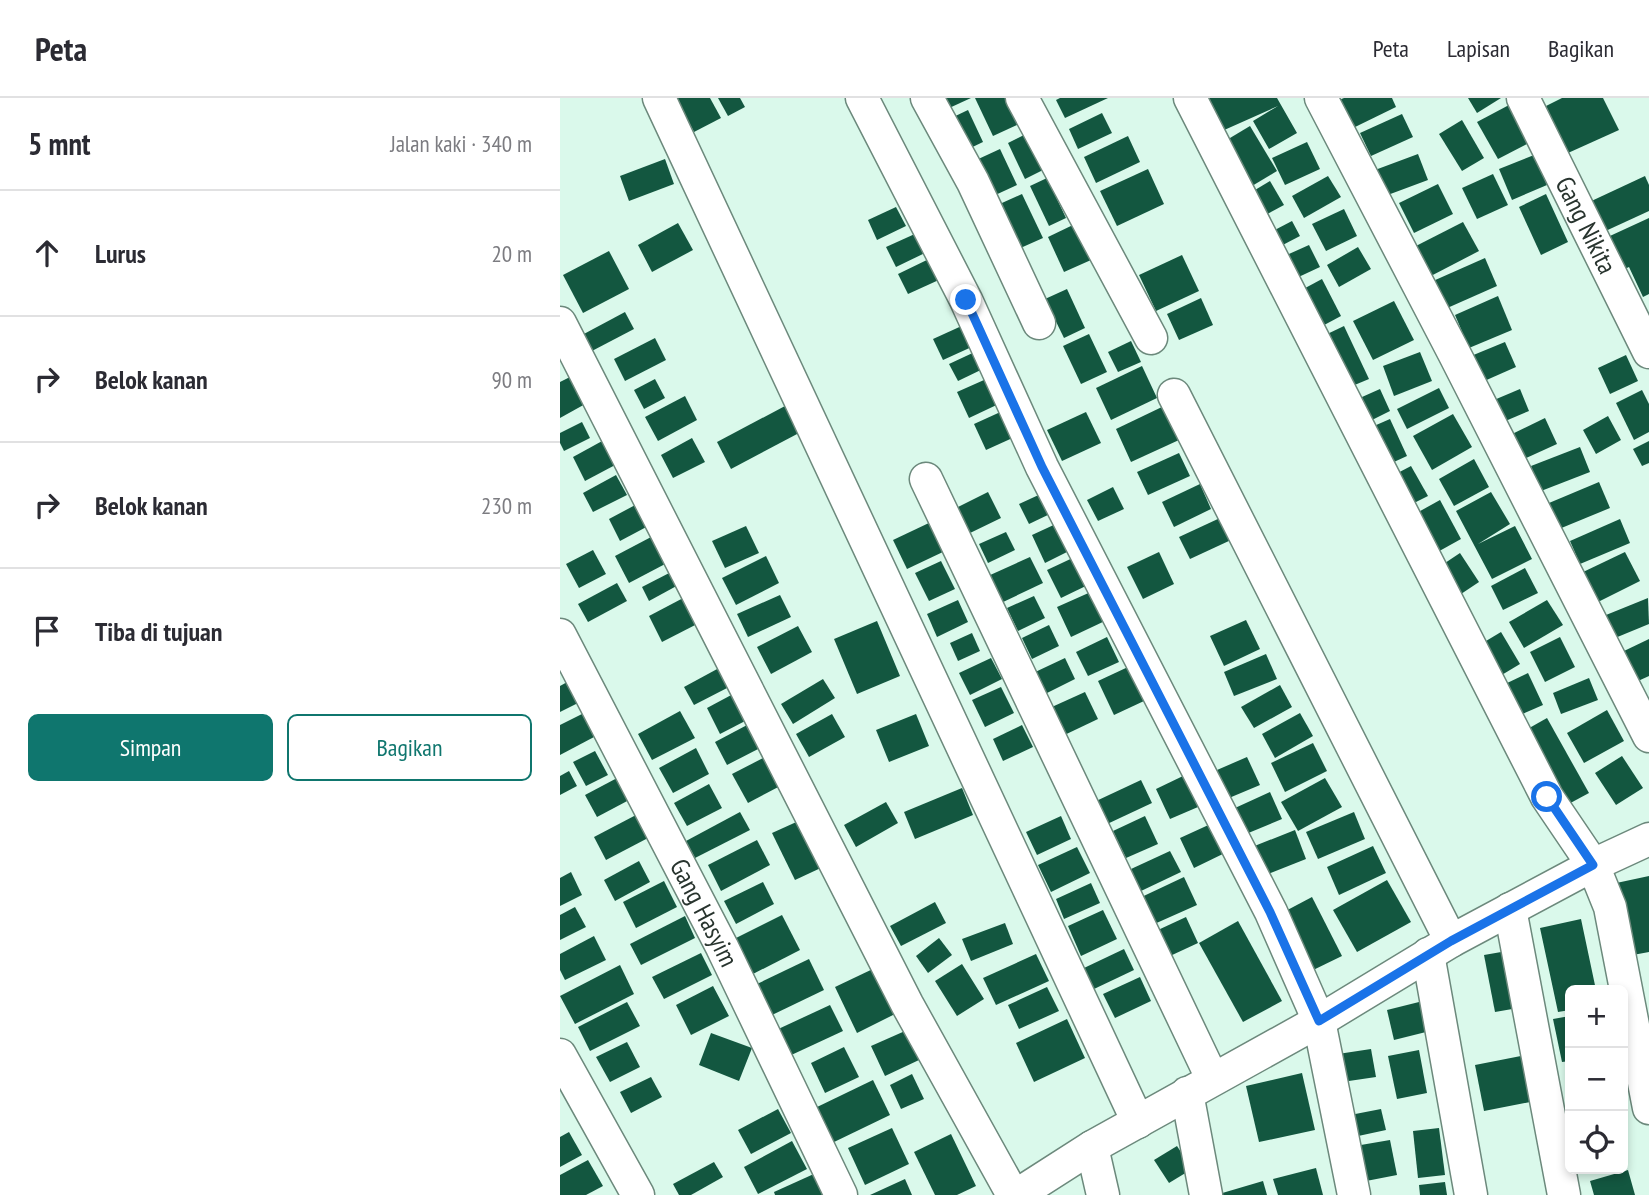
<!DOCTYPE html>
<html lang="id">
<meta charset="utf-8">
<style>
body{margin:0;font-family:"PT Sans Narrow",sans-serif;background:#f2f2f3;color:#2b2b33}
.controls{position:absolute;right:21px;bottom:21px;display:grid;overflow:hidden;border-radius:10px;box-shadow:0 4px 10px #0003}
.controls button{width:63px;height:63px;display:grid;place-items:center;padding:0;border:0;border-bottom:2px solid #e1e1e2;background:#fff;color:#2b2b33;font:35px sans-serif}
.stop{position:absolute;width:21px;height:21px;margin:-16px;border:5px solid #1a73e8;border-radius:50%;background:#fff}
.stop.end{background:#1a73e8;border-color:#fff;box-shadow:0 2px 7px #0008}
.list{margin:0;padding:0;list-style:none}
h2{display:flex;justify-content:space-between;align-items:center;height:91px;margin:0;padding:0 28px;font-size:30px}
h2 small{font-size:23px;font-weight:400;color:#7c7c81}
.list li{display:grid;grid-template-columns:46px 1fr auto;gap:21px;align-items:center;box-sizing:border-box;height:126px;padding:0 28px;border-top:2px solid #e1e1e2}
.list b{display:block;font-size:26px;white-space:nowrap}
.list em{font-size:23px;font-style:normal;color:#7c7c81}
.actions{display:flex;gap:14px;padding:21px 28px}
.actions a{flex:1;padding:16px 0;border:2px solid #0f766e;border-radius:10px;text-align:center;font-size:24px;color:#0f766e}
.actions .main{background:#0f766e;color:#fff}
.icon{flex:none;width:38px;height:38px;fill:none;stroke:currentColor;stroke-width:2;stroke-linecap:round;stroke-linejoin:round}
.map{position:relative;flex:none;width:1089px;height:1097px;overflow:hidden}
header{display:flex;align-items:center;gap:42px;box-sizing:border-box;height:98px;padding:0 35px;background:#fff;border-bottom:2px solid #e1e1e2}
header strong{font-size:33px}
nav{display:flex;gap:38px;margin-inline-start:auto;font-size:24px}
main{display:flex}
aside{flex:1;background:#fff}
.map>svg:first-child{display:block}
.building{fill:#135740}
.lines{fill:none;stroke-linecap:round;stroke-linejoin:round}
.minor-casing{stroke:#6c897c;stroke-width:35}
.minor{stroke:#fff;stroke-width:32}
.route{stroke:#1a73e8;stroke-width:9}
.labels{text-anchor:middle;stroke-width:7;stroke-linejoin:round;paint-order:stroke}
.street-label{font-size:26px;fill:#28342e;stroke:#fefefe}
</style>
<header>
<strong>Peta</strong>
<nav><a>Peta</a><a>Lapisan</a><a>Bagikan</a></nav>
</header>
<main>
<aside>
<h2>5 mnt<small>Jalan kaki · 340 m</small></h2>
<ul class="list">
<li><svg class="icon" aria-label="ahead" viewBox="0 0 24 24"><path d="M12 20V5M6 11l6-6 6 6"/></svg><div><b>Lurus</b></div><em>20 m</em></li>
<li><svg class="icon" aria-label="right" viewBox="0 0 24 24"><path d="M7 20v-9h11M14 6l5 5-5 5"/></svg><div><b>Belok kanan</b></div><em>90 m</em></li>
<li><svg class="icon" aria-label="right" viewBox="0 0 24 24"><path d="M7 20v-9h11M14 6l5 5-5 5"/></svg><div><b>Belok kanan</b></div><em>230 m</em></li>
<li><svg class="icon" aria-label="arrive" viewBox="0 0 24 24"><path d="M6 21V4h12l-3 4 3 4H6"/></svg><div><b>Tiba di tujuan</b></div></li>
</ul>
<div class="actions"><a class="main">Simpan</a><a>Bagikan</a></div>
</aside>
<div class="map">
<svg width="1089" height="1097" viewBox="0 0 1089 1097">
<rect width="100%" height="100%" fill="#daf9eb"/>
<g class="building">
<polygon points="116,0 150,0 161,20 134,34"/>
<polygon points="158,0 180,0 185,9 168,18"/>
<polygon points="382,0 411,0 387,11"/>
<polygon points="415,0 449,0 461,25 433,38"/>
<polygon points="500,0 548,0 505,20 496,2"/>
<polygon points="648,0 717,0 737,35 709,51 693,23 718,8 662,33"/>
<polygon points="784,0 832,0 836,9 793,30 779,2"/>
<polygon points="908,0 941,0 917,15"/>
<polygon points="1002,0 1043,0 1059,32 1008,55 986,8"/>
<polygon points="949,7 969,45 938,61 917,24"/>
<polygon points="408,12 423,44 402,54 387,22"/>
<polygon points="542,15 552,35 518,51 509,31"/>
<polygon points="842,16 853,39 811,58 800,35"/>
<polygon points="902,22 924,60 902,73 879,36"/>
<polygon points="690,28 717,73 687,91 660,46"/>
<polygon points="466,36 483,72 465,81 448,45"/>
<polygon points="568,38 580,64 536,85 524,59"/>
<polygon points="747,44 760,71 725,87 712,60"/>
<polygon points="440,51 457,87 431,99 414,63"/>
<polygon points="858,56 868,82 825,98 815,72"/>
<polygon points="974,57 987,87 952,102 939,71"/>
<polygon points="105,61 114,86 69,103 60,78"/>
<polygon points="588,71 604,106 557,128 540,93"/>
<polygon points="933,76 948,107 917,121 902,90"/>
<polygon points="768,78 781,99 744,120 732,98"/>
<polygon points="1085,78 1089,87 1089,113 1039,136 1025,106"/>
<polygon points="487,80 506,120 489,128 470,88"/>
<polygon points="710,83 724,107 698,121 685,98"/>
<polygon points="878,86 893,116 854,135 839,105"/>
<polygon points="462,96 483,140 454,153 433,109"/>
<polygon points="986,96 1008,144 981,157 959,109"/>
<polygon points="336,109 346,128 317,142 308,122"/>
<polygon points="784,111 797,138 766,153 752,126"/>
<polygon points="1089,120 1089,196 1083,199 1069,169 1054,176 1039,143"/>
<polygon points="732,123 740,138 715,151 707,136"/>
<polygon points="903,124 919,153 867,180 852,150"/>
<polygon points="118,125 133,152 92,174 78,147"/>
<polygon points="515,126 531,162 504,174 488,139"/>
<polygon points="357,135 367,154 336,169 326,149"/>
<polygon points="749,147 760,169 730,183 720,160"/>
<polygon points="798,149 811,171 779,189 767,167"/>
<polygon points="49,153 69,191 23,215 3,177"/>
<polygon points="622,157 639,193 596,213 579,177"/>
<polygon points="371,160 381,181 348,196 338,176"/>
<polygon points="925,160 937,188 885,211 873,183"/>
<polygon points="762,181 781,218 753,233 734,196"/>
<polygon points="507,191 525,230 504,240 485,201"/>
<polygon points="938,198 952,232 909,250 895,217"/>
<polygon points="641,200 653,227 619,242 607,216"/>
<polygon points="834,203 854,242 813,262 793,223"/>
<polygon points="65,214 74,231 30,254 22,237"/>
<polygon points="406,226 416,247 383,262 373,241"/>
<polygon points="784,228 809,281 785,291 761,239"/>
<polygon points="529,236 547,274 521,286 503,248"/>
<polygon points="95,240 106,262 65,283 54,261"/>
<polygon points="571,243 581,264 558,274 548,254"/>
<polygon points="945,244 956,269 922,284 911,258"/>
<polygon points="419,252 427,269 398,283 389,266"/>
<polygon points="860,254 872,283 834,298 823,268"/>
<polygon points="1066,257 1078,283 1050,296 1038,270"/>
<polygon points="582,268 597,300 551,322 536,290"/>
<polygon points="12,278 27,305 0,320 0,284"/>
<polygon points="433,278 445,303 409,320 397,294"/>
<polygon points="95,281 105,300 84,311 74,292"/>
<polygon points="879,290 889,310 847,331 837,311"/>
<polygon points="820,291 830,313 804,326 793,303"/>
<polygon points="960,291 969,313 943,324 934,302"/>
<polygon points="1082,292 1089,306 1089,334 1074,342 1056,305"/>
<polygon points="125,298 137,322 98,343 85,319"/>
<polygon points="225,308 239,335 171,371 157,344"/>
<polygon points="604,308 619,342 571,364 556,331"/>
<polygon points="447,311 459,337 426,352 414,326"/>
<polygon points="526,314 541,345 502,363 487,332"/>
<polygon points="893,316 912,349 872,372 853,338"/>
<polygon points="1048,318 1061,342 1036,356 1023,332"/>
<polygon points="985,320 997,346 962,362 950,337"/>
<polygon points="830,321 847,358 823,369 807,331"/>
<polygon points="22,324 30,340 4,353 0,345 0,335"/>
<polygon points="132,340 145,364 113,380 101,357"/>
<polygon points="44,342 57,366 25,383 13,359"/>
<polygon points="1089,343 1089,365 1082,368 1073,351"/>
<polygon points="1020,349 1030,374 981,393 971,368"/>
<polygon points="619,355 630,378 588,397 577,374"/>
<polygon points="914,361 929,389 894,408 879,381"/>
<polygon points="851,368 868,398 848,408 832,378"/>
<polygon points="56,377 67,397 33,414 23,395"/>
<polygon points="1039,384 1050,410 999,431 989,405"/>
<polygon points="640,386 651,411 614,429 602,404"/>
<polygon points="553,389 564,411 538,423 527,402"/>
<polygon points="428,394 441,420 408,436 396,410"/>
<polygon points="931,394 950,426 918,446 955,428 972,461 932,481 896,413"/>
<polygon points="483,395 492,415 469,426 459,406"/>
<polygon points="880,402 901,441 874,456 853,417"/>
<polygon points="79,405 92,426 60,443 49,421"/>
<polygon points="660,420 671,442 630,461 619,439"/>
<polygon points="1060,421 1070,445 1020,466 1010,443"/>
<polygon points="371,424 385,453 347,471 333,442"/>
<polygon points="498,425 511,452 485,465 472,437"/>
<polygon points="186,428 199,455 165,470 152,443"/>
<polygon points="446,434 455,452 428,465 419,446"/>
<polygon points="93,438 107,465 69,485 55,458"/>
<polygon points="33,452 46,476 19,490 6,466"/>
<polygon points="599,454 614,486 583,501 567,469"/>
<polygon points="1065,454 1080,483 1036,505 1021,475"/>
<polygon points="900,455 919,484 895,500 876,471"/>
<polygon points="519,457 532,485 501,500 487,472"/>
<polygon points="206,458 219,485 176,507 162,480"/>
<polygon points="470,459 483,485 441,505 428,478"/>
<polygon points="381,463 395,491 369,503 355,475"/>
<polygon points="965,470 978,495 943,512 931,488"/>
<polygon points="115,472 122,485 89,503 82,489"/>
<polygon points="57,485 67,503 28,524 18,506"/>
<polygon points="533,493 547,522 511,539 497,509"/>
<polygon points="220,497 231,519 188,539 177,516"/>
<polygon points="127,498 141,524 102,544 89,518"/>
<polygon points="474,498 485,520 458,533 447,510"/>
<polygon points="1088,500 1089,526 1055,540 1046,517"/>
<polygon points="398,502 408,524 377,539 367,516"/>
<polygon points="987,502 1003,527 964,550 949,524"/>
<polygon points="686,522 700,551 664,568 650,538"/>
<polygon points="317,523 340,578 297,596 274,541"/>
<polygon points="489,527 499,548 472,561 462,540"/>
<polygon points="238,528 252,554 211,576 197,549"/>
<polygon points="941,534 960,566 935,581 916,549"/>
<polygon points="412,535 420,553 398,563 390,545"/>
<polygon points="547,539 559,564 528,578 516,554"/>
<polygon points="1000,539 1015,569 985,584 970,554"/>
<polygon points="1089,541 1089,578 1078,583 1064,553"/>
<polygon points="706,556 717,581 674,598 664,574"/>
<polygon points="431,560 442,581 410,597 399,575"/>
<polygon points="505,560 515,581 481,598 471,576"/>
<polygon points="568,569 584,603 554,617 538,583"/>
<polygon points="159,570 169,589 134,607 124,589"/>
<polygon points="968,575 983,607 958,618 943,587"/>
<polygon points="1029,580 1038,602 1001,616 993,595"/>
<polygon points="263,581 275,600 233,626 221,606"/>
<polygon points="9,583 20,604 0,614 0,588"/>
<polygon points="720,587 732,609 694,630 681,609"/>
<polygon points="441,589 454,615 425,629 412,602"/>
<polygon points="525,594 538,621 496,641 483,613"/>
<polygon points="175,595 189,621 160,636 147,610"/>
<polygon points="1047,612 1064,643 1024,665 1007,635"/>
<polygon points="120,613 135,640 92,662 78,636"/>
<polygon points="740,615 753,638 715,660 702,636"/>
<polygon points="22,616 34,639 0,657 0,627"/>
<polygon points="272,616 285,639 249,659 236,636"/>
<polygon points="356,616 369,648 329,664 316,632"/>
<polygon points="987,620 1029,695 1003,709 962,634"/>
<polygon points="189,626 202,649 167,667 155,644"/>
<polygon points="462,627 473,649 443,663 433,641"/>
<polygon points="753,645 767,673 725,694 711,665"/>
<polygon points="136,650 149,676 113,695 99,670"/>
<polygon points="35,653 48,677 26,688 13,664"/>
<polygon points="209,657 224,686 188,705 172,676"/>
<polygon points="1062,658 1083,690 1056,707 1035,675"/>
<polygon points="687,659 700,687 669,700 657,672"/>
<polygon points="9,673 17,688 0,697 0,678"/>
<polygon points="623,678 638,709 610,721 596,691"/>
<polygon points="59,679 71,701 37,719 25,697"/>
<polygon points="765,680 782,709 738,733 721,704"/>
<polygon points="581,682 592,705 545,727 534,704"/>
<polygon points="149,686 162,710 127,728 114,705"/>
<polygon points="402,690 413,717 355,741 344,714"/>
<polygon points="710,694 722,721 686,736 675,710"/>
<polygon points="326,704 338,725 296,749 284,727"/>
<polygon points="180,714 190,732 135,760 126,743"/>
<polygon points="794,714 805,741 758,761 746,734"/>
<polygon points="76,717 88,740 46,762 34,739"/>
<polygon points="501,718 511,741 477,757 466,734"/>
<polygon points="585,718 598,746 566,760 553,733"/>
<polygon points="243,721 265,768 235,782 212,735"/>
<polygon points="655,724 669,753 634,770 620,740"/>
<polygon points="735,732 746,761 703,778 692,749"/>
<polygon points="197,742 210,767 161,793 148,767"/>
<polygon points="813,748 826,775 779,797 767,769"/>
<polygon points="517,749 530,775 491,794 478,767"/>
<polygon points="610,753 621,774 581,793 571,771"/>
<polygon points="79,763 90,784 55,803 44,782"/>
<polygon points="11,774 22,797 0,808 0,780"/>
<polygon points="1089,778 1089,854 1062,859 1047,787"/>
<polygon points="624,779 637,807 583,831 571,804"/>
<polygon points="827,782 851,824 797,854 773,812"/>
<polygon points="104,783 117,809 76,830 63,804"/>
<polygon points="203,784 214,806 176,826 164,803"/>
<polygon points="531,785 540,805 504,821 496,801"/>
<polygon points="752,799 782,858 747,875 718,817"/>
<polygon points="375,804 386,825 341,848 330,828"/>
<polygon points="15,809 26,829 0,842 0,817"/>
<polygon points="543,812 557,841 521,858 508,828"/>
<polygon points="222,817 240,852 191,877 172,842"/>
<polygon points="125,818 135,840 81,867 70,846"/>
<polygon points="626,819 638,845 610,858 598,832"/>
<polygon points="1021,821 1036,892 1010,892 1010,912 998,914 980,830"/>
<polygon points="678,823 722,903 683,924 639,845"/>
<polygon points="445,825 453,846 411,863 402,841"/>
<polygon points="34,838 46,862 5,882 0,872 0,856"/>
<polygon points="379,840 392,857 368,875 356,858"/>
<polygon points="564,851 574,872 534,891 524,870"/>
<polygon points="947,853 958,910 935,914 924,857"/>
<polygon points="141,855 152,877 104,901 92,879"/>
<polygon points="476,856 489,883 436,907 423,880"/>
<polygon points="249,861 264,892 212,917 197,886"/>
<polygon points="402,866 424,901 397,918 375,883"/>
<polygon points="60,867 74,896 15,926 0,898"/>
<polygon points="317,869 339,914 297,935 275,889"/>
<polygon points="580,879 591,903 555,920 543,896"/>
<polygon points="153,888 169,918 131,937 116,907"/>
<polygon points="487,889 499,913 459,931 448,907"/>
<polygon points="863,903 870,933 834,942 827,912"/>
<polygon points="67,904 80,928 30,953 18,929"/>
<polygon points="270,907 283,933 227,959 214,933"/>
<polygon points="1010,918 1010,963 1002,964 993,921"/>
<polygon points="507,921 525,960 474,984 456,945"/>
<polygon points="345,933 359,962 325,978 311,948"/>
<polygon points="151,935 192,950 179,983 139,967"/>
<polygon points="67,944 80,969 50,984 36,959"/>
<polygon points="284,949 299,979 265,995 251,965"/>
<polygon points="811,951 816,979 782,984 778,956"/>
<polygon points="859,952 867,995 837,1001 828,958"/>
<polygon points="966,957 975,1003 924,1013 915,967"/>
<polygon points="742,975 755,1032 699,1044 686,988"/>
<polygon points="352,976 364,1001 341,1011 330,987"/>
<polygon points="91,979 102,999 71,1015 60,994"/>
<polygon points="313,982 330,1017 272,1045 255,1010"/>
<polygon points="218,1011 231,1035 191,1056 178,1032"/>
<polygon points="821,1011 826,1032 789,1040 785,1018"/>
<polygon points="332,1030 349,1066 305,1087 288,1050"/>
<polygon points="879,1030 885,1077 858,1080 853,1033"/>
<polygon points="9,1034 22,1057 0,1069 0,1039"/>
<polygon points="391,1036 416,1088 397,1097 375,1097 354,1054"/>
<polygon points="830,1042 837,1077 801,1084 795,1048"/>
<polygon points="232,1043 247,1071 198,1096 184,1069"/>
<polygon points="617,1048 632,1071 609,1085 594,1062"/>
<polygon points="28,1062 43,1088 26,1097 0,1097 0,1077"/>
<polygon points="154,1064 163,1079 131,1097 119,1097 113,1086"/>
<polygon points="756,1070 763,1097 718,1097 713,1081"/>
<polygon points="1068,1072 1075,1097 1034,1097 1030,1083"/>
<polygon points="256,1075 267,1097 215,1097 214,1094"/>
<polygon points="345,1081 352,1097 310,1097"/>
<polygon points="703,1083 707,1097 659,1097 659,1096"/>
<polygon points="885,1084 887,1097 860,1097 859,1087"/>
</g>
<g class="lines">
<g class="minor-casing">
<g id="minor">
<polyline points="99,0 578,1024"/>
<polyline points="302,0 406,202 482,369 711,814 759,923 794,1097"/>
<polyline points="367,0 413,84 479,225"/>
<polyline points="462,0 591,240"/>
<polyline points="630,0 987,699 1033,767 1050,809 1089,1010"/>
<polyline points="761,0 894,255 1089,638"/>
<path id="s1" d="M963,0L1089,254"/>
<polyline points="0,225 347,906 453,1097"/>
<polyline points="614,297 891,843"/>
<polyline points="366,381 652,980"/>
<path id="s2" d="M0,537L162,849L281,1097"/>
<polyline points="950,811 1004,1097"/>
<polyline points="868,856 911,1097"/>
<polyline points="0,957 78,1097"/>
<polyline points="627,995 646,1097"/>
<polyline points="532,1049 543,1097"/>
<polyline points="457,1097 532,1049 759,923 891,843 1033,767 1089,741"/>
</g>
</g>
<use href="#minor" class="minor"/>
</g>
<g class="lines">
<polyline class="route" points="406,202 482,369 710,814 759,923 891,843 1033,767 987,699"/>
</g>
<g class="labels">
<g class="street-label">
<text dy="9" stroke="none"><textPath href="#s1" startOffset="142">Gang Nikita</textPath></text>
<text dy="9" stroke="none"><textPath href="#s2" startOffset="313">Gang Hasyim</textPath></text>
</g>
</g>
</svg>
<div class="controls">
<button>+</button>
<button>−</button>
<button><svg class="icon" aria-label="locate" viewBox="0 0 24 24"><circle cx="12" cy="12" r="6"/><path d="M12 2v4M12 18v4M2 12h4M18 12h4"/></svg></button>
</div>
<div class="stop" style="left:987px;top:699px"></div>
<div class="stop end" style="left:406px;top:202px"></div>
</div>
</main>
